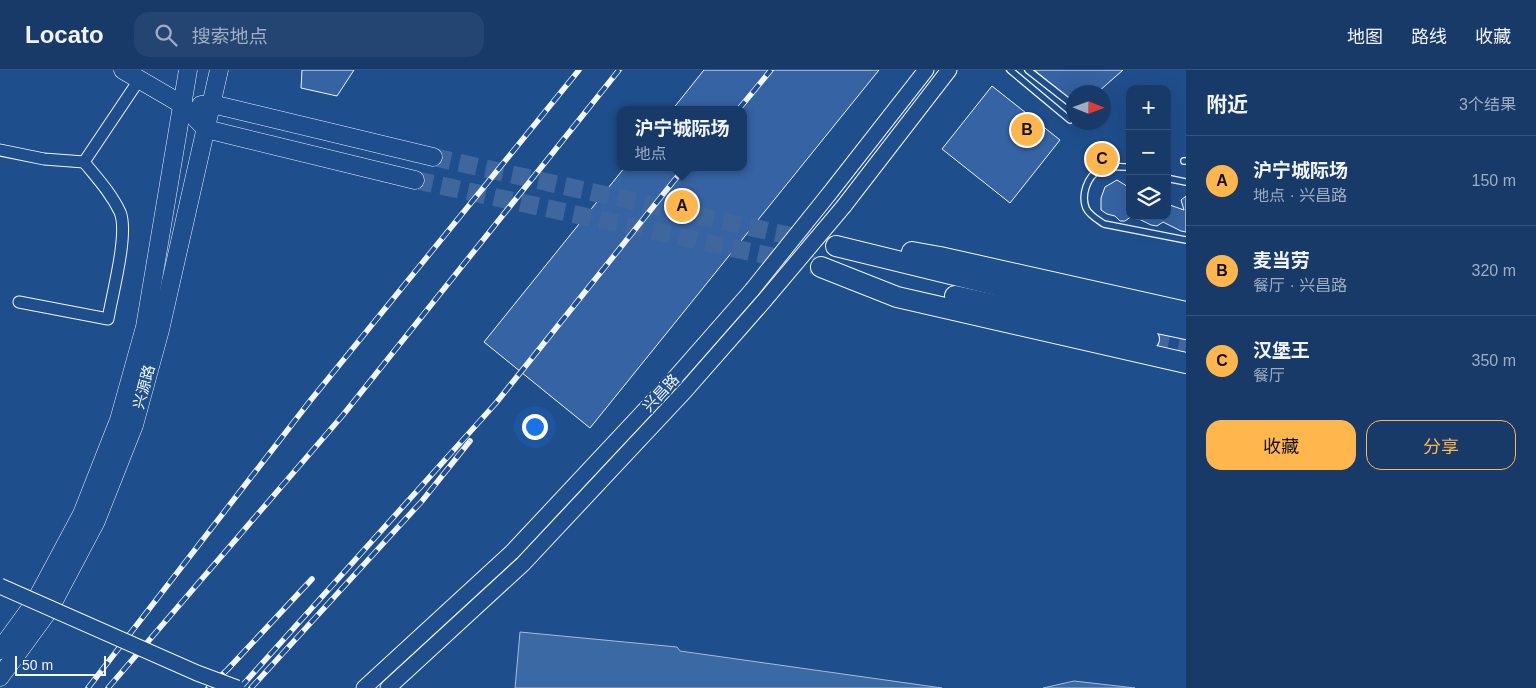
<!DOCTYPE html>
<html lang="zh">
<meta charset="utf-8">
<style>
body{margin:0;font-family:Arial,"Noto Sans SC",sans-serif;background:#244571;color:#f1f3f6}
.controls{position:absolute;right:15px;top:15px;display:grid;overflow:hidden;border-radius:10px;box-shadow:0 5px 20px #0002}
.controls button{width:45px;height:45px;display:grid;place-items:center;padding:0;border:0;border-bottom:1px solid #36547d;background:#173a69;color:#f1f3f6;font:25px sans-serif}
.compass{position:absolute;left:1066px;top:15px;width:45px;height:45px;border-radius:50%;background:#173a69;box-shadow:0 5px 20px #0002;rotate:91deg}
.scale{position:absolute;left:15px;bottom:12px;width:91px;box-sizing:border-box;padding-left:5px;border:2px solid #f2f6ff;border-top:0;font-size:14px;line-height:18px;white-space:nowrap;color:#f2f6ff;-webkit-text-stroke:4px #1f4e8c;paint-order:stroke}
.you{position:absolute;left:534px;top:356px;width:18px;height:18px;margin:-12px;border:4px solid #fff;border-radius:50%;background:#1a73e8;box-shadow:0 0 0 8px #1a73e833}
.badge{display:grid;place-items:center;width:32px;height:32px;border-radius:50%;background:#ffb74d;color:#111;font-size:16px;font-weight:700}
.pin{position:absolute;translate:-50% -50%;border:2px solid #fff;box-shadow:0 1px 5px #0006}
.popup{position:absolute;left:617px;top:36px;width:130px;height:65px;box-sizing:border-box;display:grid;place-content:center;border-radius:10px;background:#173a69;filter:drop-shadow(0 1px 4px #0005);font-size:16px;white-space:nowrap;color:#9eadc0}
.popup b{font-size:19px;color:#f1f3f6}
.popup::after{content:'';position:absolute;left:50%;top:100%;margin-left:-10px;border:10px solid transparent;border-top-color:#173a69}
.list{margin:0;padding:0;list-style:none}
h2{display:flex;justify-content:space-between;align-items:center;height:65px;margin:0;padding:0 20px;font-size:21px}
h2 small{font-size:16px;font-weight:400;color:#9eadc0}
.list li{display:grid;grid-template-columns:32px 1fr auto;gap:15px;align-items:center;box-sizing:border-box;height:90px;padding:0 20px;border-top:1px solid #36547d}
.list b{display:block;font-size:19px;white-space:nowrap}
.list p{margin:0;font-size:16px;white-space:nowrap;color:#9eadc0}
.list em{font-size:16px;font-style:normal;color:#9eadc0}
.actions{display:flex;gap:10px;padding:15px 20px}
.actions a{flex:1;padding:11px 0;border:1px solid #ffb74d;border-radius:15px;text-align:center;font-size:18px;color:#ffb74d}
.actions .main{background:#ffb74d;color:#111}
.icon{flex:none;width:28px;height:28px;fill:none;stroke:currentColor;stroke-width:2;stroke-linecap:round;stroke-linejoin:round}
.map{position:relative;flex:none;width:1186px;height:618px;overflow:hidden}
header{display:flex;align-items:center;gap:30px;box-sizing:border-box;height:70px;padding:0 25px;background:#173a69;border-bottom:1px solid #36547d}
header strong{font-size:24px}
nav{display:flex;gap:28px;margin-inline-start:auto;font-size:18px}
.search{width:350px;height:45px;background:#244571;display:flex;align-items:center;gap:12px;box-sizing:border-box;padding:0 18px;border-radius:15px;color:#9eadc0;font-size:19px}
main{display:flex}
aside{flex:1;background:#173a69}
.map>svg:first-child{display:block}
.water{fill:#3b69a3;stroke:#a8bbd7}
.building{fill:#3563a3;stroke:#f2f6ff}
.lines{fill:none;stroke-linecap:round;stroke-linejoin:round}
.primary-tunnel{stroke:#3f679d;stroke-width:18;stroke-dasharray:18 9;stroke-linecap:butt}
.highway-tunnel{stroke:#3f679d;stroke-width:20;stroke-dasharray:20 10;stroke-linecap:butt}
.lane-casing{stroke:#f2f6ff;stroke-width:8}
.street-casing{stroke:#f2f6ff;stroke-width:13}
.secondary-casing{stroke:#f2f6ff;stroke-width:17}
.primary-casing{stroke:#f2f6ff;stroke-width:19}
.highway-casing{stroke:#f2f6ff;stroke-width:22}
.lane{stroke:#1f4e8c;stroke-width:5.5}
.street{stroke:#1f4e8c;stroke-width:11}
.secondary{stroke:#1f4e8c;stroke-width:15}
.primary{stroke:#1f4e8c;stroke-width:18}
.highway{stroke:#1f4e8c;stroke-width:20}
.rail-casing{stroke:#f2f6ff;stroke-width:5.5}
.rail{stroke:#1f4e8c;stroke-width:4;stroke-dasharray:11;stroke-linecap:butt}
.secondary-bridge-casing{stroke:#f2f6ff;stroke-width:17;stroke-linecap:butt}
.secondary-bridge{stroke:#1f4e8c;stroke-width:15}
.labels{text-anchor:middle;stroke-width:4;stroke-linejoin:round;paint-order:stroke}
.street-label{font-size:15px;fill:#f2f6ff;stroke:#1f4e8c}
</style>
<header>
<strong>Locato</strong>
<div class="search"><svg class="icon" aria-label="search" viewBox="0 0 24 24"><circle cx="10" cy="10" r="6"/><path d="M15 15l6 6"/></svg>搜索地点</div>
<nav><a>地图</a><a>路线</a><a>收藏</a></nav>
</header>
<main>
<div class="map">
<svg width="1186" height="618" viewBox="0 0 1186 618">
<rect width="100%" height="100%" fill="#1f4e8c"/>
<g class="water">
<polygon points="520,562 677,577 680,581 942,618 515,618"/>
<polygon points="1074,611 1135,618 1043,618"/>
</g>
<g class="building">
<polygon points="302,0 354,0 337,26 301,18"/>
<polygon points="704,0 879,0 590,358 484,272 625,97 743,97 743,40 672,40"/>
<polygon points="1034,0 1123,0 1098,22 1074,22 1074,32"/>
<polygon points="992,16 1060,70 1010,133 942,79"/>
<polygon points="1117,110 1130,118 1130,146 1132,146 1125,151 1120,151 1115,146 1107,144 1101,140 1101,128 1105,117"/>
<polygon points="1186,126 1186,162 1181,161 1163,152 1157,156 1151,155 1133,146 1167,146 1167,134 1184,140 1181,130"/>
</g>
<g class="lines">
<g class="primary-tunnel">
<polyline points="433,87 836,176"/>
<polyline points="415,110 821,197"/>
</g>
<polyline class="highway-tunnel" points="1149,269 1186,276"/>
<g class="lane-casing">
<g id="lane">
<polyline points="1010,0 1070,50"/>
<polyline points="1028,0 1074,36"/>
<polyline points="1184,91 1186,91"/>
<path d="M1126,97C1117,97 1107,95 1099,100C1087,107 1081,125 1086,138C1089,145 1098,150 1104,154L1186,170"/>
<polyline points="1171,109 1186,112"/>
</g>
</g>
<g class="street-casing">
<g id="street">
<polyline points="0,80 44,89 84,92 139,10"/>
<path d="M19,232L108,249C112,225 129,163 120,142C111,123 97,108 84,92"/>
</g>
</g>
<g class="secondary-casing">
<g id="secondary">
<polyline points="829,124 926,0"/>
<polyline points="844,136 949,0"/>
<polyline points="364,618 512,482 673,310 752,220"/>
<polyline points="388,618 523,494 685,321 764,231"/>
</g>
</g>
<g class="primary-casing">
<g id="primary">
<polyline points="123,0 183,35 206,59 415,110"/>
<polyline points="201,35 212,34 433,87"/>
<polyline points="0,580 35,532 82,444 119,350 145,257 188,0"/>
<polyline points="0,607 49,540 96,451 134,355 160,260 219,0"/>
</g>
</g>
<g class="highway-casing">
<g id="highway">
<polyline points="836,176 1119,245 1186,259"/>
<polyline points="912,182 940,187 1186,242"/>
<polyline points="821,197 897,227 1186,293"/>
<polyline points="955,226 1149,269"/>
</g>
</g>
<use href="#lane" class="lane"/>
<use href="#street" class="street"/>
<use href="#secondary" class="secondary"/>
<use href="#primary" class="primary"/>
<use href="#highway" class="highway"/>
<g class="rail-casing">
<g id="rail">
<polyline points="738,40 771,0"/>
<polyline points="88,618 310,331 579,0"/>
<polyline points="108,618 343,345 619,0"/>
<polyline points="208,618 228,599 312,509"/>
<polyline points="240,618 496,333 685,97"/>
<polyline points="251,618 422,431 470,371"/>
</g>
</g>
<use href="#rail" class="rail"/>
<g class="secondary-bridge-casing">
<g id="secondary-bridge">
<polyline points="752,220 829,124"/>
<polyline points="764,231 844,136"/>
<polyline points="0,516 197,603 237,618"/>
</g>
</g>
<use href="#secondary-bridge" class="secondary-bridge"/>
</g>
<g class="labels">
<g class="street-label">
<text transform="translate(144 317) rotate(-75)" y="5">兴源路</text>
<text transform="translate(661 323) rotate(-47)" y="5">兴昌路</text>
</g>
</g>
</svg>
<div class="controls">
<button>+</button>
<button>−</button>
<button><svg class="icon" aria-label="layers" viewBox="0 0 24 24"><path d="M12 4l9 5-9 5-9-5zM3 14l9 5 9-5"/></svg></button>
</div>
<svg class="compass" viewBox="-18 -18 36 36"><path d="M0-13l5 13h-10z" fill="#e53935"/><path d="M0 13l5-13h-10z" fill="#9eadc0"/></svg>
<div class="scale">50 m</div>
<div class="you"></div>
<div class="pin badge" style="left:682px;top:136px">A</div>
<div class="popup"><b>沪宁城际场</b>地点</div>
<div class="pin badge" style="left:1027px;top:60px">B</div>
<div class="pin badge" style="left:1102px;top:89px">C</div>
</div>
<aside>
<h2>附近<small>3个结果</small></h2>
<ul class="list">
<li><span class="badge">A</span><div><b>沪宁城际场</b><p>地点 · 兴昌路</p></div><em>150 m</em></li>
<li><span class="badge">B</span><div><b>麦当劳</b><p>餐厅 · 兴昌路</p></div><em>320 m</em></li>
<li><span class="badge">C</span><div><b>汉堡王</b><p>餐厅</p></div><em>350 m</em></li>
</ul>
<div class="actions"><a class="main">收藏</a><a>分享</a></div>
</aside>
</main>
